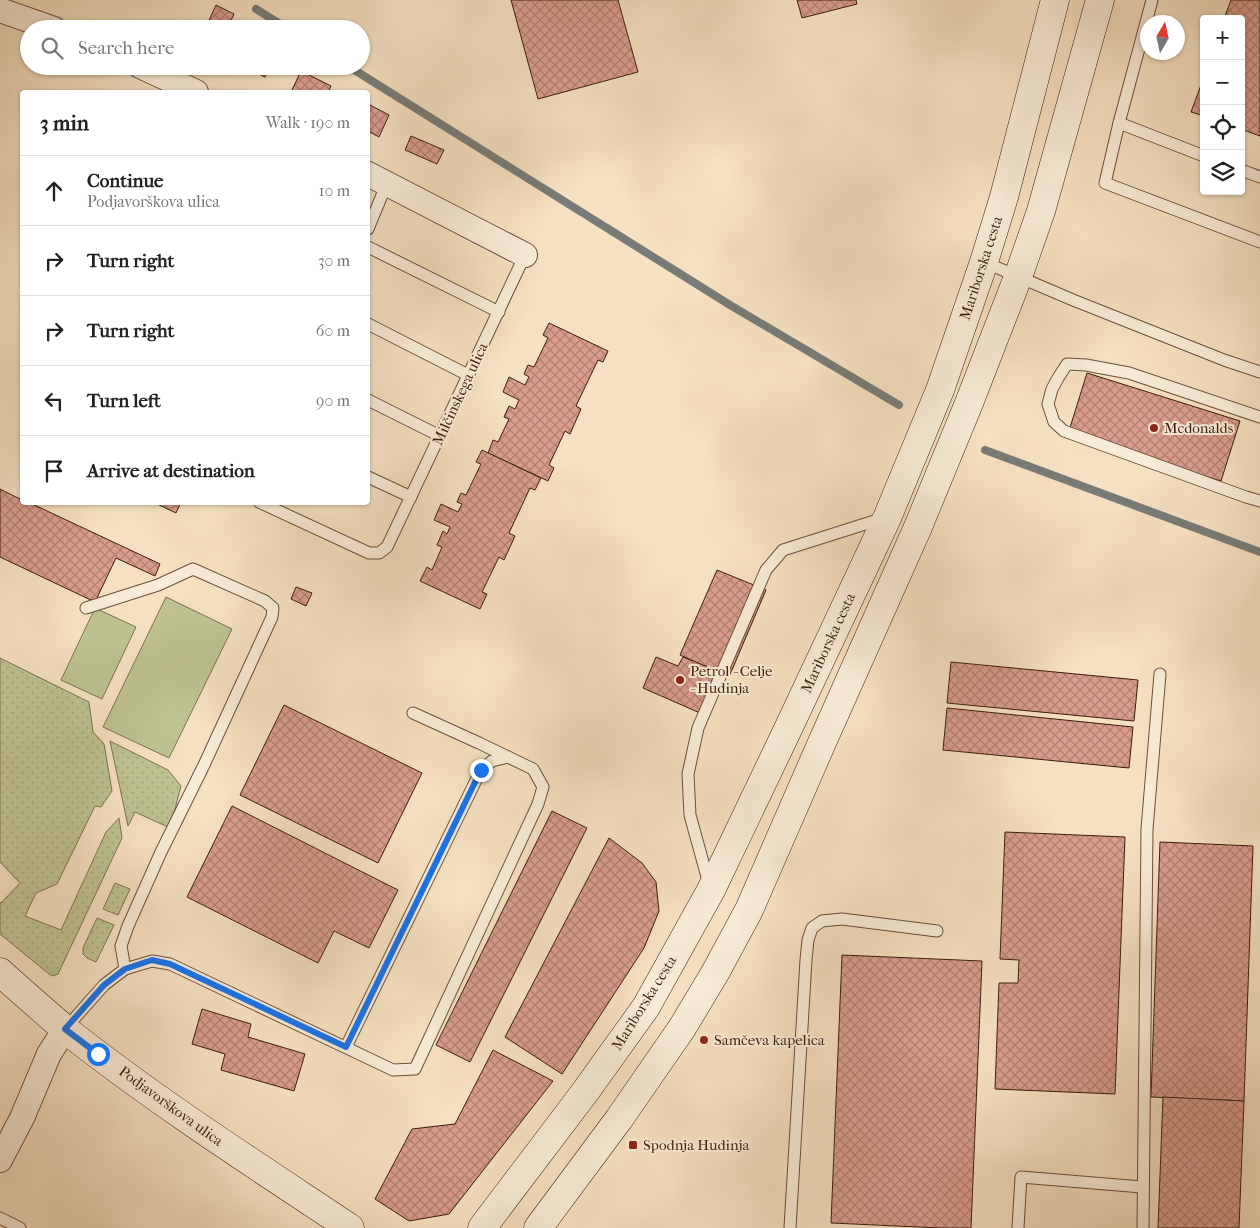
<!DOCTYPE html>
<meta charset="utf-8">
<style>
body{margin:0;font-family:"IM FELL French Canon",serif;background:#f6f6f6;color:#222}
.controls{position:absolute;right:15px;top:15px;display:grid;overflow:hidden;border-radius:5px;box-shadow:0 1px 4px #0004}
.controls button{width:45px;height:45px;display:grid;place-items:center;padding:0;border:0;border-bottom:1px solid #e0e0e0;background:#fff;color:#222;font:25px sans-serif}
.compass{position:absolute;left:1140px;top:15px;width:45px;height:45px;border-radius:50%;background:#fff;box-shadow:0 1px 4px #0004;rotate:9deg}
.stop{position:absolute;width:15px;height:15px;margin:-11px;border:4px solid #1a73e8;border-radius:50%;background:#fff}
.stop.end{background:#1a73e8;border-color:#fff;box-shadow:0 1px 5px #0008}
.list{margin:0;padding:0;list-style:none}
h2{display:flex;justify-content:space-between;align-items:center;height:65px;margin:0;padding:0 20px;font-size:21px}
h2 small{font-size:16px;font-weight:400;color:#767676}
.list li{display:grid;grid-template-columns:32px 1fr auto;gap:15px;align-items:center;box-sizing:border-box;height:70px;padding:0 20px;border-top:1px solid #e0e0e0}
.list b{display:block;font-size:19px;white-space:nowrap}
.list p{margin:0;font-size:16px;white-space:nowrap;color:#767676}
.list em{font-size:16px;font-style:normal;color:#767676}
.icon{flex:none;width:28px;height:28px;fill:none;stroke:currentColor;stroke-width:2;stroke-linecap:round;stroke-linejoin:round}
.map{position:relative;flex:none;width:1260px;height:1228px;overflow:hidden}
.search{position:absolute;background:#fff;box-shadow:0 1px 4px #0004;left:20px;top:20px;width:350px;height:55px;display:flex;align-items:center;gap:12px;box-sizing:border-box;padding:0 18px;border-radius:28px;color:#767676;font-size:19px}
.panel{position:absolute;background:#fff;box-shadow:0 1px 4px #0004;left:20px;top:90px;width:350px;height:415px;border-radius:5px}
.map>svg:first-child{display:block}
.grass{fill:url(#grass-dots);stroke:#7c704f}
.garden{fill:#bec291;stroke:#7c704f}
.lines{fill:none;stroke-linecap:round;stroke-linejoin:round}
.stream{stroke:#787b77;stroke-width:8}
.building{fill:url(#building-cross-hatch);stroke:#3b1d0d}
.lane-casing{stroke:#6a4e3a;stroke-width:13}
.street-casing{stroke:#6a4e3a;stroke-width:26}
.secondary-casing{stroke:#3b1d0d;stroke-width:29}
.lane{stroke:#f8ebd7;stroke-width:11}
.street{stroke:#f8ebd7;stroke-width:24}
.secondary{stroke:#f8ebd7;stroke-width:28}
.route{stroke:#1a73e8;stroke-width:6}
.poi-dot{fill:#8f2418;stroke:#f8ebd7;stroke-width:2}
.labels{text-anchor:middle;stroke-width:4;stroke-linejoin:round;paint-order:stroke}
.street-label{font-size:15px;fill:#3b1d0d;stroke:#f8ebd7}
.poi-label{font-size:15px;fill:#3b1d0d;stroke:#f8ebd7;text-anchor:start}
</style>
<div class="map">
<svg width="1260" height="1228" viewBox="0 0 1260 1228">
<defs>
<pattern id="grass-dots" width="8" height="8" patternUnits="userSpaceOnUse" patternTransform="scale(1.25)"><rect width="8" height="8" fill="#bec291"/><path d="M2 2h.1M6 6h.1" fill="none" stroke="#a4a67c" stroke-width="1.8" stroke-linecap="round"/></pattern>
<pattern id="building-cross-hatch" width="8" height="8" patternUnits="userSpaceOnUse" patternTransform="scale(1.25)"><rect width="8" height="8" fill="#da9c8f"/><path d="M0 0l8 8M0 8l8-8" fill="none" stroke="#b27f73"/></pattern>
</defs>
<rect width="100%" height="100%" fill="#f5e0c1"/>
<filter id="stains"><feTurbulence type="fractalNoise" baseFrequency=".004" numOctaves="4"/><feColorMatrix values="0 0 0 0 .2 0 0 0 0 .09 0 0 0 0 .02 0 0 0 .5 -.17"/></filter>
<radialGradient id="worn" r=".72"><stop offset=".6" stop-color="#630" stop-opacity="0"/><stop offset="1" stop-color="#630" stop-opacity=".3"/></radialGradient>
<g class="grass">
<polygon points="0,658 89,702 93,732 104,744 112,791 101,807 95,806 57,884 36,893 25,916 61,930 106,832 119,818 122,838 58,974 53,976 49,974 0,934 0,902 1,903 20,883 0,862"/>
<polygon points="110,741 168,770 181,786 170,828 135,812 128,826"/>
<polygon points="115,883 130,889 118,915 103,909"/>
<polygon points="97,918 114,925 96,962 87,958 83,954 83,948"/>
</g>
<g class="garden">
<polygon points="166,597 232,629 169,758 103,727"/>
<polygon points="95,608 136,627 102,699 61,680"/>
</g>
<g class="lines">
<g class="stream">
<polyline points="256,9 288,29"/>
<polyline points="348,66 730,305 899,405"/>
<polyline points="985,450 1260,552"/>
</g>
</g>
<g class="building">
<polygon points="511,0 618,0 638,72 538,99"/>
<polygon points="797,0 856,0 857,4 802,18"/>
<polygon points="1231,0 1260,0 1260,136 1241,129 1241,19 1224,19"/>
<polygon points="216,5 234,14 227,29 205,29"/>
<polygon points="241,66 270,66 265,77"/>
<polygon points="301,71 331,86 328,92 291,92"/>
<polygon points="1204,77 1204,116 1191,112"/>
<polygon points="368,104 389,115 379,137 368,131"/>
<polygon points="411,136 444,150 437,164 405,150"/>
<polygon points="549,323 608,351 603,362 598,360 576,406 581,409 570,434 565,431 549,465 554,468 548,481 488,453 493,440 498,442 509,419 504,417 509,406 515,409 519,400 503,392 509,377 525,385 529,377 524,374 528,365 534,367 548,338 543,335"/>
<polygon points="1087,373 1240,421 1221,481 1068,434"/>
<polygon points="482,450 541,478 535,490 530,488 509,533 515,536 504,560 499,557 482,592 487,594 480,609 420,581 427,567 432,570 442,547 437,545 443,531 447,534 450,527 434,520 441,504 458,512 462,504 457,502 461,493 466,495 481,464 476,462"/>
<polygon points="0,489 22,500 22,502 28,502 160,564 155,576 116,558 95,602 0,557"/>
<polygon points="153,502 181,502 176,513"/>
<polygon points="717,570 766,590 729,677 680,655"/>
<polygon points="296,587 312,593 306,606 291,599"/>
<polygon points="656,657 678,666 683,657 718,671 700,713 643,688"/>
<polygon points="951,662 1138,680 1134,721 947,703"/>
<polygon points="284,705 422,773 378,863 240,795"/>
<polygon points="947,708 1133,727 1129,768 943,750"/>
<polygon points="232,806 398,890 369,948 334,931 318,963 187,897"/>
<polygon points="552,811 587,828 470,1062 436,1045"/>
<polygon points="1005,832 1125,837 1115,1094 995,1089 999,983 1018,983 1019,960 1000,959"/>
<polygon points="609,838 642,863 656,882 659,911 644,948 562,1074 505,1037"/>
<polygon points="1160,842 1253,846 1244,1101 1151,1097"/>
<polygon points="842,955 982,961 971,1228 941,1228 831,1223"/>
<polygon points="202,1009 251,1024 248,1037 305,1054 294,1091 221,1070 225,1054 192,1044"/>
<polygon points="702,1036 709,1038 707,1045 700,1042"/>
<polygon points="493,1050 553,1081 449,1214 409,1221 375,1199 412,1129 455,1124"/>
<polygon points="1163,1097 1244,1101 1239,1228 1158,1228"/>
</g>
<g class="lines">
<g class="lane-casing">
<g id="lane">
<polyline points="1152,0 1119,123 1105,183 1260,242"/>
<polyline points="1119,123 1204,156"/>
<polyline points="1241,170 1260,177"/>
<polyline points="368,229 387,183"/>
<polyline points="368,247 499,312"/>
<polyline points="984,262 1073,300 1224,360 1260,372"/>
<polyline points="368,324 468,375"/>
<polyline points="368,400 440,436"/>
<polyline points="1260,417 1129,373 1086,365 1067,364 1058,378 1052,389 1048,404 1054,422 1064,431 1246,497 1260,501"/>
<polyline points="368,477 411,497"/>
<polyline points="259,502 369,553 379,553 387,547 525,255"/>
<polyline points="86,608 158,585 193,569 265,601 273,608 272,617 204,765 161,852 128,926 121,946 125,969"/>
<polyline points="413,713 479,743 508,757"/>
<polyline points="709,884 690,815 688,774 698,728 766,570 783,550 884,518"/>
<polyline points="65,1029 104,985 125,969 152,961 170,964 393,1070 415,1069 538,804 543,787 533,769 508,757 492,761 481,770 346,1047"/>
<polyline points="0,1218 20,1228"/>
<polyline points="790,1228 806,960 808,940 812,928 822,921 842,919 937,931"/>
<polyline points="1018,1228 1021,1177 1142,1187"/>
<polyline points="1143,1228 1147,829 1160,674"/>
</g>
</g>
<g class="street-casing">
<g id="street">
<polyline points="0,10 54,29"/>
<polyline points="140,66 196,92"/>
<polyline points="368,174 525,255"/>
<polyline points="0,1160 22,1118 49,1054 65,1029"/>
</g>
</g>
<g class="secondary-casing">
<g id="secondary">
<path d="M0,972C22,992 44,1011 66,1030C157,1102 254,1164 350,1228"/>
<polyline points="482,1228 585,1092 646,1007 711,890 788,729 887,518 940,390 984,262 1004,197 1055,0"/>
<polyline points="538,1228 619,1119 682,1028 715,973 749,910 820,747 918,527 969,403 1018,277 1041,211 1100,0"/>
</g>
</g>
<use href="#lane" class="lane"/>
<use href="#street" class="street"/>
<use href="#secondary" class="secondary"/>
</g>
<g class="lines">
<polyline class="route" points="98,1054 65,1029 104,985 125,969 152,960 170,964 346,1047 481,770"/>
</g>
<g class="poi-dot">
<circle cx="1154" cy="428" r="5"/>
<circle cx="680" cy="680" r="5"/>
<circle cx="704" cy="1040" r="5"/>
<rect x="628" y="1140" width="10" height="10" rx="2.5"/>
</g>
<g class="labels">
<g class="street-label">
<text transform="translate(981 268) rotate(-72)" y="5">Mariborska cesta</text>
<text transform="translate(460 394) rotate(-65)" y="5">Milčinskega ulica</text>
<text transform="translate(828 643) rotate(-65)" y="5">Mariborska cesta</text>
<text transform="translate(644 1003) rotate(-58)" y="5">Mariborska cesta</text>
<text transform="translate(171 1106) rotate(36)" y="5">Podjavorškova ulica</text>
</g>
<g class="poi-label">
<text x="1164" y="433">Mcdonalds</text>
<text x="690" y="676">Petrol - Celje<tspan x="690" dy="17">- Hudinja</tspan></text>
<text x="714" y="1045">Samčeva kapelica</text>
<text x="643" y="1150">Spodnja Hudinja</text>
</g>
</g>
<rect width="100%" height="100%" filter="url(#stains)"/>
<rect width="100%" height="100%" fill="url(#worn)"/>
</svg>
<div class="controls">
<button>+</button>
<button>−</button>
<button><svg class="icon" aria-label="locate" viewBox="0 0 24 24"><circle cx="12" cy="12" r="6"/><path d="M12 2v4M12 18v4M2 12h4M18 12h4"/></svg></button>
<button><svg class="icon" aria-label="layers" viewBox="0 0 24 24"><path d="M12 4l9 5-9 5-9-5zM3 14l9 5 9-5"/></svg></button>
</div>
<svg class="compass" viewBox="-18 -18 36 36"><path d="M0-13l5 13h-10z" fill="#e53935"/><path d="M0 13l5-13h-10z" fill="#767676"/></svg>
<div class="stop" style="left:98px;top:1054px"></div>
<div class="stop end" style="left:481px;top:770px"></div>
<div class="search"><svg class="icon" aria-label="search" viewBox="0 0 24 24"><circle cx="10" cy="10" r="6"/><path d="M15 15l6 6"/></svg>Search here</div>
<section class="panel">
<h2>3 min<small>Walk · 190 m</small></h2>
<ul class="list">
<li><svg class="icon" aria-label="ahead" viewBox="0 0 24 24"><path d="M12 20V5M6 11l6-6 6 6"/></svg><div><b>Continue</b><p>Podjavorškova ulica</p></div><em>10 m</em></li>
<li><svg class="icon" aria-label="right" viewBox="0 0 24 24"><path d="M7 20v-9h11M14 6l5 5-5 5"/></svg><div><b>Turn right</b></div><em>30 m</em></li>
<li><svg class="icon" aria-label="right" viewBox="0 0 24 24"><path d="M7 20v-9h11M14 6l5 5-5 5"/></svg><div><b>Turn right</b></div><em>60 m</em></li>
<li><svg class="icon" aria-label="left" viewBox="0 0 24 24"><path d="M17 20v-9H6M10 6l-5 5 5 5"/></svg><div><b>Turn left</b></div><em>90 m</em></li>
<li><svg class="icon" aria-label="arrive" viewBox="0 0 24 24"><path d="M6 21V4h12l-3 4 3 4H6"/></svg><div><b>Arrive at destination</b></div></li>
</ul>
</section>
</div>
